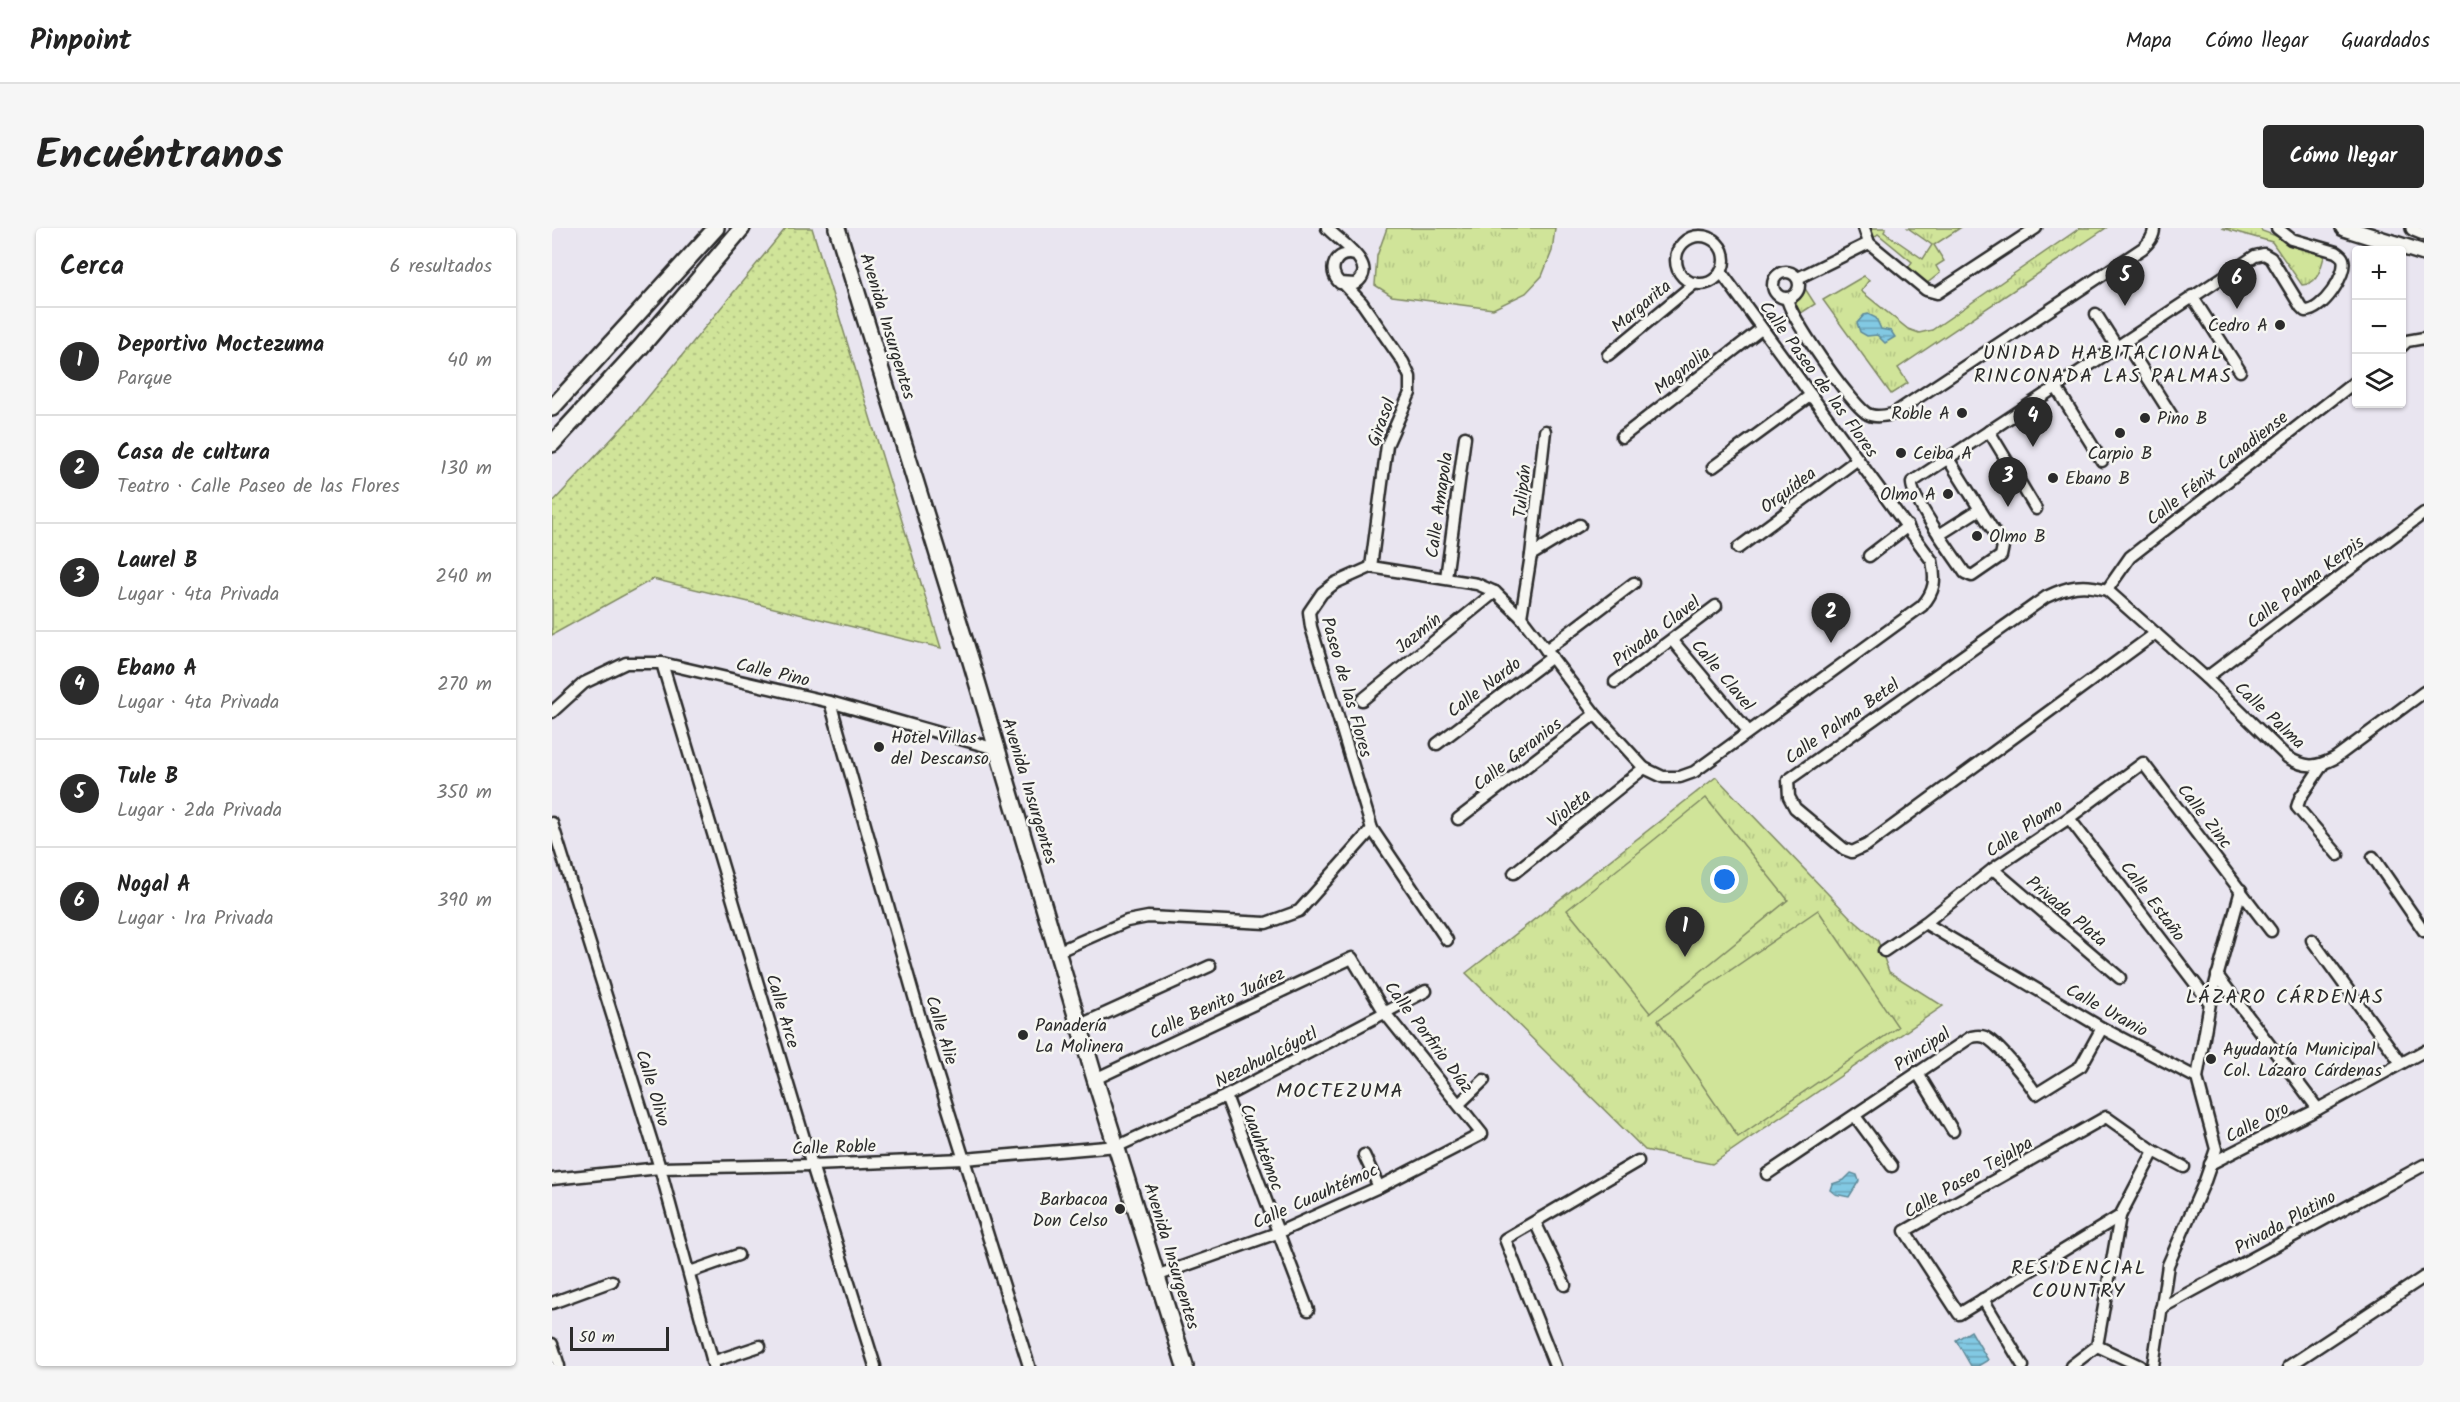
<!DOCTYPE html>
<html lang="es">
<meta charset="utf-8">
<style>
body{margin:0;font-family:Kalam,sans-serif;background:#f6f6f6;color:#222}
.controls{position:absolute;right:18px;top:18px;display:grid;overflow:hidden;border-radius:6px;box-shadow:0 2px 4px #0004}
.controls button{width:54px;height:54px;display:grid;place-items:center;padding:0;border:0;border-bottom:2px solid #e0e0e0;background:#fff;color:#222;font:30px sans-serif}
.scale{position:absolute;left:18px;bottom:15px;width:99px;box-sizing:border-box;padding-left:6px;border:3px solid #2b2b2b;border-top:0;font-size:16px;line-height:21px;white-space:nowrap;color:#2b2b2b;-webkit-text-stroke:4px #f6f6f2;paint-order:stroke}
.you{position:absolute;left:1173px;top:652px;width:21px;height:21px;margin:-15px;border:4px solid #fff;border-radius:50%;background:#1a73e8;box-shadow:0 0 0 9px #1a73e833}
.badge{display:grid;place-items:center;width:39px;height:39px;border-radius:50%;background:#2b2b2b;color:#fff;font-size:20px;font-weight:700}
.pin{position:absolute;translate:-50% -50px;filter:drop-shadow(0 2px 3px #0008)}
.pin::after{content:'';position:absolute;top:32px;width:21px;height:18px;background:inherit;clip-path:polygon(0 0,100% 0,50% 100%)}
.list{margin:0;padding:0;list-style:none}
h2{display:flex;justify-content:space-between;align-items:center;height:78px;margin:0;padding:0 24px;font-size:26px}
h2 small{font-size:20px;font-weight:400;color:#767676}
.list li{display:grid;grid-template-columns:39px 1fr auto;gap:18px;align-items:center;box-sizing:border-box;height:108px;padding:0 24px;border-top:2px solid #e0e0e0}
.list b{display:block;font-size:22px;white-space:nowrap}
.list p{margin:0;font-size:20px;white-space:nowrap;color:#767676}
.list em{font-size:20px;font-style:normal;color:#767676}
.icon{flex:none;width:33px;height:33px;fill:none;stroke:currentColor;stroke-width:2;stroke-linecap:round;stroke-linejoin:round}
.map{position:relative;flex:none;width:1872px;height:1138px;overflow:hidden;border-radius:6px}
header{display:flex;align-items:center;gap:36px;box-sizing:border-box;height:84px;padding:0 30px;background:#fff;border-bottom:2px solid #e0e0e0}
header strong{font-size:28px}
nav{display:flex;gap:33px;margin-inline-start:auto;font-size:21px}
.intro{display:flex;align-items:center;justify-content:space-between;box-sizing:border-box;height:144px;padding:0 36px}
h1{margin:0;font-size:42px}
.button{padding:15px 27px;border-radius:6px;background:#2b2b2b;color:#fff;font-size:21px;font-weight:700}
main{display:flex;gap:36px;padding:0 36px}
aside{flex:1;background:#fff;border-radius:6px;box-shadow:0 2px 4px #0004}
.map>svg:first-child{display:block}
.grass{fill:url(#grass-dots);stroke:#7e8862;stroke-width:1.5}
.park{fill:url(#park-tufts);stroke:#7e8862;stroke-width:1.5}
.pitch{fill:#d0e499;stroke:#7e8862;stroke-width:1.5}
.water{fill:url(#water-rules);stroke:#5f8a99;stroke-width:1.5}
.lines{fill:none;stroke-linecap:round;stroke-linejoin:round}
.street-casing{stroke:#2b2b2b;stroke-width:15}
.secondary-casing{stroke:#2b2b2b;stroke-width:20}
.street{stroke:#f6f6f2;stroke-width:10}
.secondary{stroke:#f6f6f2;stroke-width:15}
.poi-dot{fill:#2b2b2b;stroke:#f6f6f2;stroke-width:2}
.labels{text-anchor:middle;stroke-width:5;stroke-linejoin:round;paint-order:stroke}
.street-label{font-size:18px;fill:#2b2b2b;stroke:#f6f6f2}
.poi-label{font-size:18px;fill:#2b2b2b;stroke:#f6f6f2;text-anchor:start}
.neighbourhood-label{font-size:20px;letter-spacing:1.5px;fill:#2b2b2b;stroke:#f6f6f2}
</style>
<header>
<strong>Pinpoint</strong>
<nav><a>Mapa</a><a>Cómo llegar</a><a>Guardados</a></nav>
</header>
<div class="intro"><h1>Encuéntranos</h1><a class="button">Cómo llegar</a></div>
<main>
<aside>
<h2>Cerca<small>6 resultados</small></h2>
<ul class="list">
<li><span class="badge">1</span><div><b>Deportivo Moctezuma</b><p>Parque</p></div><em>40 m</em></li>
<li><span class="badge">2</span><div><b>Casa de cultura</b><p>Teatro · Calle Paseo de las Flores</p></div><em>130 m</em></li>
<li><span class="badge">3</span><div><b>Laurel B</b><p>Lugar · 4ta Privada</p></div><em>240 m</em></li>
<li><span class="badge">4</span><div><b>Ebano A</b><p>Lugar · 4ta Privada</p></div><em>270 m</em></li>
<li><span class="badge">5</span><div><b>Tule B</b><p>Lugar · 2da Privada</p></div><em>350 m</em></li>
<li><span class="badge">6</span><div><b>Nogal A</b><p>Lugar · 1ra Privada</p></div><em>390 m</em></li>
</ul>
</aside>
<div class="map">
<svg width="1872" height="1138" viewBox="0 0 1872 1138">
<defs>
<pattern id="grass-dots" width="8" height="8" patternUnits="userSpaceOnUse" patternTransform="scale(1.5)"><rect width="8" height="8" fill="#d0e499"/><path d="M2 2h.1M6 6h.1" fill="none" stroke="#b3c484" stroke-width="1.8" stroke-linecap="round"/></pattern>
<pattern id="park-tufts" width="24" height="20" patternUnits="userSpaceOnUse" patternTransform="scale(1.5)"><rect width="24" height="20" fill="#d0e499"/><path d="M3 7l-1-3M5 7V3M7 7l1-3M15 17l-1-3M17 17v-4M19 17l1-3" fill="none" stroke="#b3c484"/></pattern>
<pattern id="water-rules" width="6" height="5" patternUnits="userSpaceOnUse" patternTransform="scale(1.5)"><rect width="6" height="5" fill="#82c9e3"/><path d="M0 2.5h6" fill="none" stroke="#6ba3b8"/></pattern>
</defs>
<rect width="100%" height="100%" fill="#e9e5f0"/>
<filter id="ink" filterUnits="userSpaceOnUse"><feTurbulence type="fractalNoise" baseFrequency=".0167" numOctaves="2"/><feDisplacementMap in="SourceGraphic" scale="12" xChannelSelector="R" yChannelSelector="G"/><feConvolveMatrix kernelMatrix="1 2 1 2 8 2 1 2 1" color-interpolation-filters="sRGB"/></filter>
<g filter="url(#ink)">
<polygon class="grass" points="234,0 260,0 389,420 101,351 0,407 0,275 79,190"/>
<g class="park">
<polygon points="835,0 1003,0 1000,23 990,48 974,65 941,81 840,68 823,57 825,28"/>
<polygon points="1316,0 1334,0 1332,4 1371,31 1380,17 1356,0 1408,0 1382,17 1392,33 1384,38 1388,45 1374,56 1355,41 1360,34 1326,6 1320,11"/>
<polygon points="1528,0 1554,0 1346,140 1356,155 1339,166 1271,72 1312,48 1317,52 1309,63 1356,101 1367,105 1380,102"/>
<path d="M1670,0H1708L1710,3L1773,26C1768,40 1768,55 1750,57L1720,14Z"/>
<polygon points="1252,59 1263,76 1246,87 1241,72"/>
<polygon points="1164,549 1299,690 1326,713 1337,744 1391,778 1160,936 1093,922 914,745"/>
</g>
<g class="pitch">
<polygon points="1154,570 1236,672 1098,785 1015,682"/>
<polygon points="1266,682 1346,799 1186,909 1106,792"/>
</g>
<g class="water">
<polygon points="1316,86 1324,90 1329,101 1339,103 1343,109 1333,115 1325,107 1315,108 1308,104 1305,95 1312,87"/>
<polygon points="1299,945 1305,947 1307,953 1297,969 1283,966 1278,962 1280,956 1292,952"/>
<polygon points="1419,1103 1436,1132 1426,1138 1419,1138 1404,1112"/>
</g>
<g class="lines">
<g class="street-casing">
<g id="street">
<path d="M775,0C788,14 829,38 803,56L788,55C774,42 784,22 803,27"/>
<polyline points="1312,0 1317,15 1374,62 1385,65 1484,0"/>
<circle cx="1148" cy="32" r="24"/>
<circle cx="1234" cy="57" r="13"/>
<polyline points="1246,50 1317,15"/>
<polyline points="793,57 810,75 851,134 858,149 858,165 835,217 819,339"/>
<polyline points="1640,68 1688,143"/>
<path d="M1235,70C1237,88 1297,173 1314,185C1321,190 1332,188 1341,186L1591,20C1597,14 1602,9 1602,0"/>
<polyline points="1544,86 1565,119"/>
<polyline points="1573,114 1620,188"/>
<polyline points="1850,118 1855,113 1872,110"/>
<polyline points="1056,127 1143,55"/>
<polyline points="1504,159 1550,233"/>
<polyline points="1437,203 1484,281"/>
<polyline points="1070,209 1209,101"/>
<path d="M1395,229L1451,318L1449,328L1420,348L1413,345C1403,330 1357,267 1360,254L1703,28L1712,26L1719,30L1749,79L1753,83C1770,84 1796,46 1791,31C1790,28 1787,26 1784,24L1739,11L1725,0"/>
<polyline points="1161,239 1259,167"/>
<polyline points="1387,307 1428,281"/>
<polyline points="1186,320 1306,231"/>
<polyline points="979,327 1028,297"/>
<polyline points="1317,328 1356,298"/>
<polyline points="894,350 913,209"/>
<polyline points="1555,362 1578,329 1804,153"/>
<polyline points="969,389 979,327 993,203"/>
<path d="M1604,405L1315,617L1300,624L1292,621L1243,580L1237,569L1236,552L1494,369C1517,358 1530,355 1555,362L1654,450L1735,529C1753,540 1764,540 1783,530L1872,464"/>
<polyline points="1120,412 1196,503"/>
<polyline points="994,422 1082,355"/>
<polyline points="110,435 260,937 323,1138"/>
<polyline points="1654,450 1872,285"/>
<polyline points="1063,454 1164,378"/>
<polyline points="810,472 943,364"/>
<polyline points="278,474 375,814 477,1138"/>
<polyline points="0,484 32,455 74,435 110,435 278,474 444,521"/>
<polyline points="885,516 1000,429"/>
<polyline points="1771,536 1748,570 1745,579 1786,627"/>
<polyline points="1517,590 1658,775"/>
<polyline points="906,591 1043,486"/>
<polyline points="0,595 108,940 162,1138"/>
<polyline points="1821,629 1872,703"/>
<polyline points="1441,641 1568,750"/>
<polyline points="962,645 1092,540"/>
<polyline points="1373,695 1550,800 1645,850 1664,921 1653,953 1616,1037 1601,1138"/>
<path d="M895,712L820,601L759,399L757,384L770,365L783,355L819,339L925,356L943,364L969,389L1043,486L1092,540L1111,549H1128L1142,544L1370,378C1383,363 1384,352 1380,333L1169,44"/>
<polyline points="1760,712 1849,835"/>
<polyline points="507,723 575,693 596,689 714,695 747,683 820,601"/>
<polyline points="1332,723 1373,695 1441,641 1517,590 1591,535 1719,703"/>
<polyline points="1665,747 1766,881"/>
<polyline points="528,797 658,738"/>
<polyline points="1365,844 1401,903"/>
<polyline points="1645,850 1658,775 1689,662"/>
<polyline points="543,851 800,730 833,785 930,906 827,959 725,1005 604,1048"/>
<polyline points="674,868 756,1082"/>
<polyline points="907,876 932,852"/>
<polyline points="1303,888 1340,938"/>
<polyline points="812,927 827,959"/>
<polyline points="1658,936 1766,881 1872,823"/>
<path d="M1215,946L1419,809C1424,808 1428,807 1433,809C1446,815 1476,853 1484,866L1529,838L1550,800"/>
<polyline points="0,951 108,940 260,937 412,931 566,918 674,868 874,763"/>
<polyline points="1568,988 1407,1086 1353,1003 1554,889 1602,923 1632,939"/>
<polyline points="983,994 1013,1057"/>
<polyline points="138,1044 186,1027"/>
<polyline points="1431,1071 1471,1138"/>
<polyline points="0,1075 60,1053"/>
<polyline points="1609,1080 1872,937"/>
<polyline points="0,1116 7,1138"/>
<polyline points="1545,1118 1588,1138"/>
<polyline points="160,1134 208,1118"/>
<polyline points="1003,1138 953,1011 1086,933"/>
<polyline points="1519,1138 1545,1118 1568,988 1602,923"/>
<polyline points="1737,1138 1872,1049"/>
</g>
</g>
<g class="secondary-casing">
<g id="secondary">
<polyline points="285,0 418,430 543,851 633,1138"/>
<polyline points="1792,0 1872,25"/>
<polyline points="1862,0 1872,4"/>
<polyline points="0,180 164,0"/>
<polyline points="0,216 88,120 190,0"/>
</g>
</g>
<use href="#street" class="street"/>
<use href="#secondary" class="secondary"/>
</g>
</g>
<g class="poi-dot">
<circle cx="1728" cy="97" r="6"/>
<circle cx="1410" cy="185" r="6"/>
<circle cx="1593" cy="190" r="6"/>
<circle cx="1568" cy="205" r="6"/>
<circle cx="1349" cy="225" r="6"/>
<circle cx="1501" cy="250" r="6"/>
<circle cx="1396" cy="266" r="6"/>
<circle cx="1425" cy="308" r="6"/>
<circle cx="327" cy="519" r="6"/>
<circle cx="471" cy="807" r="6"/>
<circle cx="1659" cy="831" r="6"/>
<circle cx="568" cy="981" r="6"/>
</g>
<g class="labels">
<g class="street-label">
<text transform="translate(1089 78) rotate(-40)" y="6">Margarita</text>
<text transform="translate(336 98) rotate(73)" y="6">Avenida Insurgentes</text>
<text transform="translate(1130 142) rotate(-38)" y="6">Magnolia</text>
<text transform="translate(1267 151) rotate(54)" y="6">Calle Paseo de las Flores</text>
<text transform="translate(829 194) rotate(-70)" y="6">Girasol</text>
<text transform="translate(1665 240) rotate(-38)" y="6">Calle Fénix Canadiense</text>
<text transform="translate(1236 262) rotate(-37)" y="6">Orquídea</text>
<text transform="translate(970 263) rotate(-84)" y="6">Tulipán</text>
<text transform="translate(887 277) rotate(-82)" y="6">Calle Amapola</text>
<text transform="translate(1753 354) rotate(-37)" y="6">Calle Palma Kerpis</text>
<text transform="translate(1104 403) rotate(-37)" y="6">Privada Clavel</text>
<text transform="translate(866 405) rotate(-39)" y="6">Jazmín</text>
<text transform="translate(221 444) rotate(13)" y="6">Calle Pino</text>
<text transform="translate(1171 447) rotate(50)" y="6">Calle Clavel</text>
<text transform="translate(795 459) rotate(74)" y="6">Paseo de las Flores</text>
<text transform="translate(932 459) rotate(-37)" y="6">Calle Nardo</text>
<text transform="translate(1718 487) rotate(43)" y="6">Calle Palma</text>
<text transform="translate(1290 493) rotate(-35)" y="6">Calle Palma Betel</text>
<text transform="translate(965 526) rotate(-38)" y="6">Calle Geranios</text>
<text transform="translate(478 563) rotate(73)" y="6">Avenida Insurgentes</text>
<text transform="translate(1017 580) rotate(-39)" y="6">Violeta</text>
<text transform="translate(1653 588) rotate(52)" y="6">Calle Zinc</text>
<text transform="translate(1472 600) rotate(-34)" y="6">Calle Plomo</text>
<text transform="translate(1601 673) rotate(53)" y="6">Calle Estaño</text>
<text transform="translate(1515 683) rotate(40)" y="6">Privada Plata</text>
<text transform="translate(665 775) rotate(-25)" y="6">Calle Benito Juárez</text>
<text transform="translate(1555 782) rotate(29)" y="6">Calle Uranio</text>
<text transform="translate(231 783) rotate(73)" y="6">Calle Arce</text>
<text transform="translate(390 802) rotate(73)" y="6">Calle Alie</text>
<text transform="translate(877 809) rotate(53)" y="6">Calle Porfirio Díaz</text>
<text transform="translate(1370 821) rotate(-34)" y="6">Principal</text>
<text transform="translate(714 829) rotate(-27)" y="6">Nezahualcóyotl</text>
<text transform="translate(101 860) rotate(73)" y="6">Calle Olivo</text>
<text transform="translate(1705 894) rotate(-27)" y="6">Calle Oro</text>
<text transform="translate(282 919) rotate(-2)" y="6">Calle Roble</text>
<text transform="translate(710 919) rotate(69)" y="6">Cuauhtémoc</text>
<text transform="translate(1416 949) rotate(-30)" y="6">Calle Paseo Tejalpa</text>
<text transform="translate(763 968) rotate(-24)" y="6">Calle Cuauhtémoc</text>
<text transform="translate(1733 994) rotate(-29)" y="6">Privada Platino</text>
<text transform="translate(620 1028) rotate(73)" y="6">Avenida Insurgentes</text>
</g>
<g class="poi-label">
<text x="1716" y="103" text-anchor="end">Cedro A</text>
<text x="1398" y="191" text-anchor="end">Roble A</text>
<text x="1605" y="196">Pino B</text>
<text x="1361" y="231">Ceiba A</text>
<text x="1568" y="231" text-anchor="middle">Carpio B</text>
<text x="1513" y="256">Ebano B</text>
<text x="1384" y="272" text-anchor="end">Olmo A</text>
<text x="1437" y="314">Olmo B</text>
<text x="339" y="515">Hotel Villas<tspan x="339" dy="21">del Descanso</tspan></text>
<text x="483" y="803">Panadería<tspan x="483" dy="21">La Molinera</tspan></text>
<text x="1671" y="827">Ayudantía Municipal<tspan x="1671" dy="21">Col. Lázaro Cárdenas</tspan></text>
<text x="556" y="977" text-anchor="end">Barbacoa<tspan x="556" dy="21">Don Celso</tspan></text>
</g>
<g class="neighbourhood-label">
<text x="1551" y="131">UNIDAD HABITACIONAL<tspan x="1551" dy="23">RINCONADA LAS PALMAS</tspan></text>
<text x="1733" y="775">LÁZARO CÁRDENAS</text>
<text x="788" y="869">MOCTEZUMA</text>
<text x="1527" y="1046">RESIDENCIAL<tspan x="1527" dy="23">COUNTRY</tspan></text>
</g>
</g>
</svg>
<div class="controls">
<button>+</button>
<button>−</button>
<button><svg class="icon" aria-label="layers" viewBox="0 0 24 24"><path d="M12 4l9 5-9 5-9-5zM3 14l9 5 9-5"/></svg></button>
</div>
<div class="scale">50 m</div>
<div class="you"></div>
<div class="pin badge" style="left:1133px;top:729px">1</div>
<div class="pin badge" style="left:1279px;top:415px">2</div>
<div class="pin badge" style="left:1456px;top:279px">3</div>
<div class="pin badge" style="left:1481px;top:219px">4</div>
<div class="pin badge" style="left:1573px;top:78px">5</div>
<div class="pin badge" style="left:1685px;top:81px">6</div>
</div>
</main>
